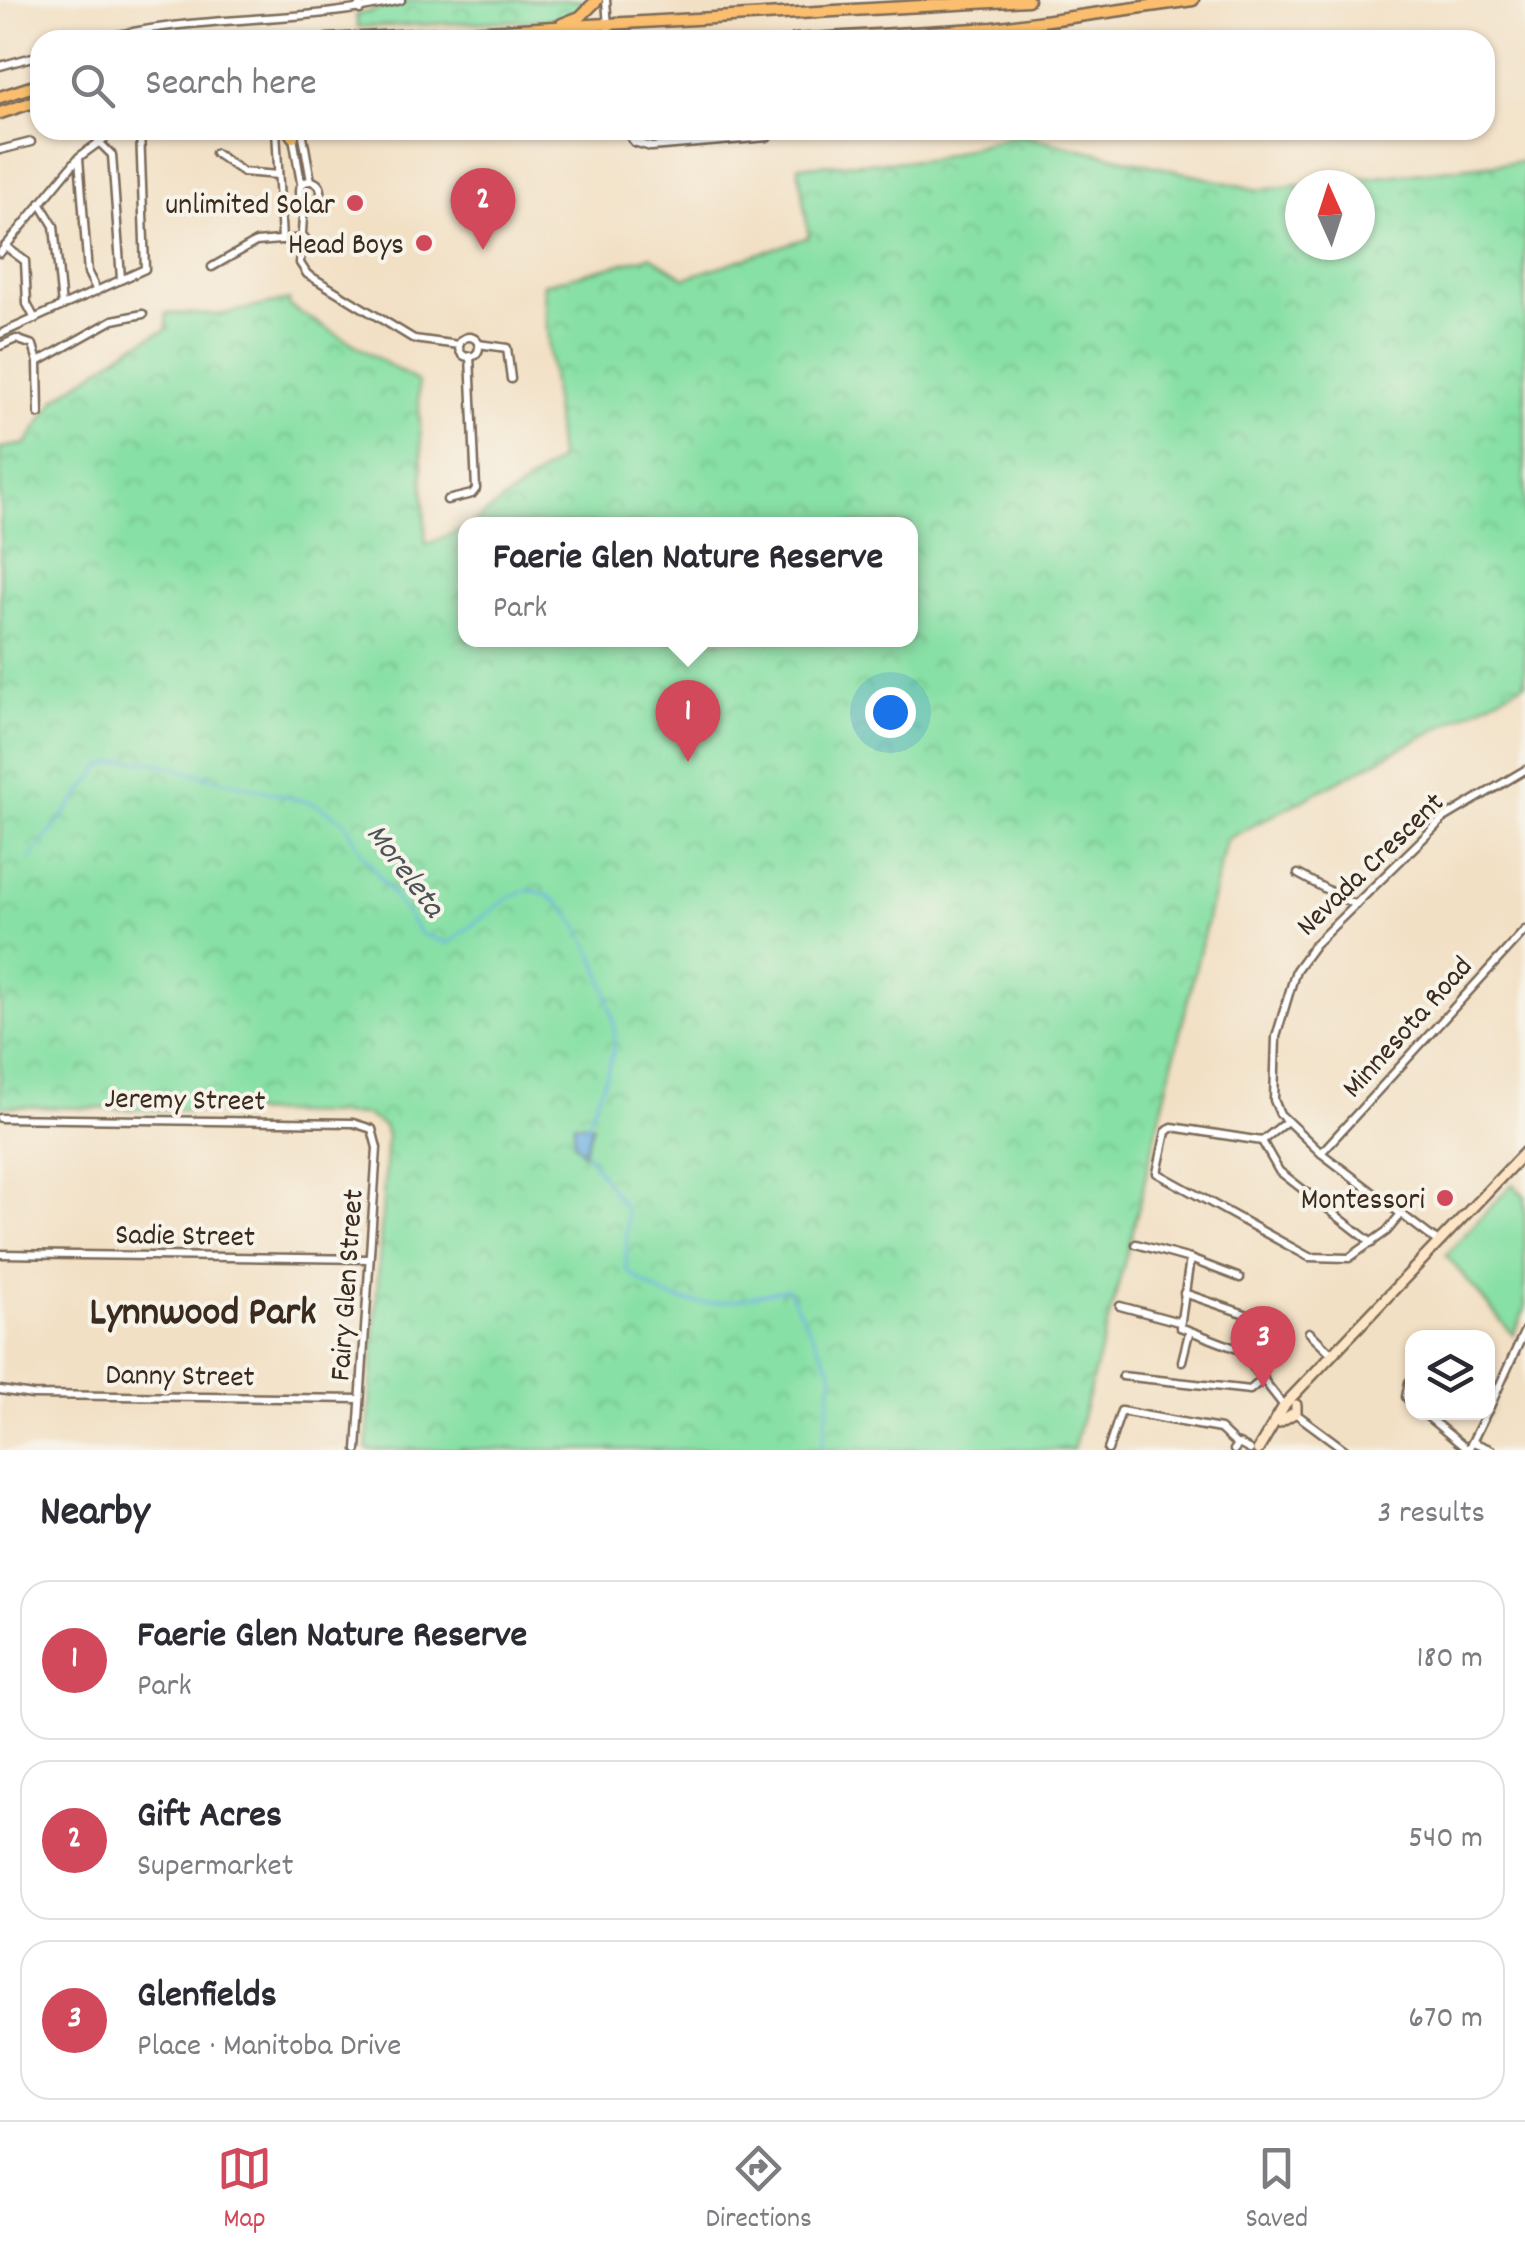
<!DOCTYPE html>
<meta charset="utf-8">
<style>
body{margin:0;font-family:Dekko,sans-serif;background:#f7f7f7;color:#2b2b33}
.controls{position:absolute;right:30px;bottom:30px;display:grid;overflow:hidden;border-radius:20px;box-shadow:0 2px 8px #0004}
.controls button{width:90px;height:90px;display:grid;place-items:center;padding:0;border:0;border-bottom:2px solid #e1e1e2;background:#fff;color:#2b2b33;font:50px sans-serif}
.compass{position:absolute;left:1285px;top:170px;width:90px;height:90px;border-radius:50%;background:#fff;box-shadow:0 2px 8px #0004;rotate:357deg}
.you{position:absolute;left:890px;top:712px;width:35px;height:35px;margin:-25px;border:8px solid #fff;border-radius:50%;background:#1a73e8;box-shadow:0 0 0 15px #1a73e833}
.badge{display:grid;place-items:center;width:65px;height:65px;border-radius:50%;background:#d1495b;color:#fff;font-size:32px;font-weight:700}
.pin{position:absolute;translate:-50% -82px;filter:drop-shadow(0 2px 5px #0008)}
.pin::after{content:'';position:absolute;top:52px;width:35px;height:30px;background:inherit;clip-path:polygon(0 0,100% 0,50% 100%)}
.popup{position:absolute;left:458px;top:517px;width:460px;height:130px;box-sizing:border-box;display:grid;place-content:center;border-radius:20px;background:#fff;filter:drop-shadow(0 2px 8px #0005);font-size:32px;white-space:nowrap;color:#7c7c81}
.popup b{font-size:38px;color:#2b2b33}
.popup::after{content:'';position:absolute;left:50%;top:100%;margin-left:-20px;border:20px solid transparent;border-top-color:#fff}
.list{margin:0;padding:0;list-style:none}
h2{display:flex;justify-content:space-between;align-items:center;height:130px;margin:0;padding:0 40px;font-size:42px}
h2 small{font-size:32px;font-weight:400;color:#7c7c81}
.list li{display:grid;grid-template-columns:65px 1fr auto;gap:30px;align-items:center;box-sizing:border-box;height:160px;margin:0 20px 20px;padding:0 20px;border:2px solid #e1e1e2;border-radius:30px}
.list b{display:block;font-size:38px;white-space:nowrap}
.list p{margin:0;font-size:32px;white-space:nowrap;color:#7c7c81}
.list em{font-size:32px;font-style:normal;color:#7c7c81}
.icon{flex:none;width:55px;height:55px;fill:none;stroke:currentColor;stroke-width:2;stroke-linecap:round;stroke-linejoin:round}
.map{position:relative;flex:none;width:1525px;height:1450px;overflow:hidden}
.search{position:absolute;background:#fff;box-shadow:0 2px 8px #0004;left:30px;right:30px;top:30px;height:110px;display:flex;align-items:center;gap:25px;box-sizing:border-box;padding:0 35px;border-radius:30px;color:#7c7c81;font-size:38px}
.sheet{height:670px;background:#fff}
nav{display:flex;justify-content:space-around;align-items:center;box-sizing:border-box;height:140px;border-top:2px solid #e1e1e2;background:#fff;font-size:28px;color:#7c7c81}
nav a{display:grid;justify-items:center;gap:5px}
nav .on{color:#d1495b}
.map>svg:first-child{display:block}
.grass{fill:#87e0a5;stroke:#618562;stroke-width:2.5}
.park{fill:url(#park-crowns);stroke:#618562;stroke-width:2.5}
.water{fill:url(#water-ripples);stroke:#556e81;stroke-width:2.5}
.lines{fill:none;stroke-linecap:round;stroke-linejoin:round}
.stream{stroke:#6fb2e4;stroke-width:2.5}
.street-casing{stroke:#7b6a58;stroke-width:11}
.secondary-casing{stroke:#7b6a58;stroke-width:14}
.primary-casing{stroke:#7b6a58;stroke-width:15}
.street{stroke:#fff;stroke-width:6}
.secondary{stroke:#fde5c5;stroke-width:9}
.primary{stroke:#fabe6e;stroke-width:10}
.poi-dot{fill:#d1495b;stroke:#f7f3e8;stroke-width:4}
.labels{text-anchor:middle;stroke-width:8;stroke-linejoin:round;paint-order:stroke}
.poi-label{font-size:30px;fill:#3b2a1e;stroke:#f7f3e8;text-anchor:end}
.street-label{font-size:30px;fill:#3b2a1e;stroke:#f7f3e8}
.water-label{font-size:32px;font-style:italic;fill:#4b5359;stroke:#f7f3e8}
.district-label{font-size:40px;font-weight:bold;fill:#3b2a1e;stroke:#f7f3e8}
</style>
<div class="map">
<svg width="1525" height="1450" viewBox="0 0 1525 1450">
<defs>
<pattern id="park-crowns" width="20" height="18" patternUnits="userSpaceOnUse" patternTransform="scale(2.5)"><rect width="20" height="18" fill="#87e0a5"/><path d="M2 6a3 3 0 1 1 6 0M12 15a3 3 0 1 1 6 0" fill="none" stroke="#75c08e"/></pattern>
<pattern id="water-ripples" width="26" height="14" patternUnits="userSpaceOnUse" patternTransform="scale(2.5)"><rect width="26" height="14" fill="#6fb2e4"/><path d="M2 4q2-2 4 0t4 0M15 11q2-2 4 0t4 0" fill="none" stroke="#5c91b8"/></pattern>
</defs>
<rect width="100%" height="100%" fill="#f7f3e8"/>
<filter id="ink" filterUnits="userSpaceOnUse"><feTurbulence type="fractalNoise" baseFrequency=".01" numOctaves="2"/><feDisplacementMap in="SourceGraphic" scale="20" xChannelSelector="R" yChannelSelector="G"/><feConvolveMatrix kernelMatrix="1 2 1 2 8 2 1 2 1" color-interpolation-filters="sRGB"/></filter>
<filter id="wash" filterUnits="userSpaceOnUse"><feTurbulence type="fractalNoise" baseFrequency=".0048" numOctaves="4" result="noise"/><feDisplacementMap in="SourceGraphic" scale="40" xChannelSelector="R" yChannelSelector="G"/><feGaussianBlur stdDeviation="2.25" result="paint"/><feColorMatrix in="noise" values="0 0 0 0 0 0 0 0 0 0 0 0 0 0 0 0 0 1.4 0 .05"/><feComposite in="paint" operator="in"/></filter>
<g filter="url(#wash)">
<rect width="100%" height="100%" fill="#f2e0c5"/>
<polygon class="grass" points="1512,1184 1525,1196 1525,1309 1513,1335 1446,1255"/>
<g class="park">
<polygon points="415,0 592,0 580,12 562,19 358,27 356,15"/>
<polygon points="1017,134 1258,190 1300,185 1300,245 1360,245 1360,185 1303,185 1525,161 1525,683 1226,840 1132,1234 1073,1450 367,1450 387,1135 384,1126 366,1115 0,1106 0,448 26,444 56,399 132,346 167,329 166,313 219,315 289,300 289,306 418,382 426,545 465,528 466,640 910,640 910,524 472,524 559,460 543,284 651,256 685,278 809,237 798,166 927,160"/>
</g>
<polygon class="water" points="574,1123 593,1125 583,1153 574,1142"/>
<g class="lines">
<g class="stream">
<path d="M29,860L102,766L125,760L150,762L316,804L345,821L360,850L421,934L448,943C464,933 510,893 524,891C577,883 619,1004 614,1045C610,1073 595,1100 587,1126"/>
<path d="M586,1152L627,1212L626,1269C678,1318 724,1305 787,1288L833,1373L822,1450"/>
</g>
</g>
</g>
<g filter="url(#ink)">
<g class="lines">
<g class="street-casing">
<g id="street">
<polyline points="359,0 360,10"/>
<polyline points="606,0 609,40"/>
<path d="M97,40C197,13 301,25 401,0"/>
<polyline points="0,66 40,55"/>
<polyline points="276,130 282,240"/>
<polyline points="302,130 311,181"/>
<polyline points="625,130 634,142 651,147 768,137"/>
<polyline points="293,137 301,183"/>
<polyline points="98,141 112,155 121,279"/>
<polyline points="0,150 31,142"/>
<polyline points="215,153 243,172 278,175"/>
<polyline points="79,158 88,273 97,291"/>
<circle cx="310" cy="192" r="11"/>
<polyline points="304,202 300,263 307,274 414,339 459,345"/>
<polyline points="40,203 54,226 62,306"/>
<polyline points="5,246 25,261 27,304 35,319"/>
<polyline points="0,253 79,157 116,130"/>
<polyline points="212,267 256,242 305,238"/>
<polyline points="0,334 145,269 140,130"/>
<circle cx="469" cy="347" r="10"/>
<polyline points="478,344 507,348 511,379"/>
<polyline points="0,346 16,339 33,345 38,362 39,414"/>
<polyline points="38,362 113,320 143,314"/>
<polyline points="447,500 472,494 476,489 470,356"/>
<polyline points="1298,874 1355,905"/>
<polyline points="0,1118 353,1123 372,1129 377,1148 357,1450"/>
<polyline points="1287,1121 1262,1141 1172,1127 1166,1132 1157,1173 1309,1257 1349,1258 1387,1231 1401,1214"/>
<polyline points="1262,1141 1279,1171 1372,1243"/>
<polyline points="1321,1153 1525,930"/>
<polyline points="1438,1242 1321,1153 1280,1114 1274,1100 1276,1037 1296,970 1315,944 1444,818 1525,770"/>
<polyline points="1136,1244 1190,1259 1180,1327 1240,1350 1284,1406"/>
<polyline points="0,1254 369,1259"/>
<polyline points="1190,1259 1240,1278"/>
<polyline points="1184,1293 1248,1315 1254,1365"/>
<polyline points="1120,1306 1179,1322"/>
<polyline points="1309,1332 1332,1354"/>
<polyline points="1182,1361 1189,1333"/>
<polyline points="1122,1376 1250,1390 1264,1378"/>
<polyline points="1409,1382 1406,1397 1412,1405"/>
<polyline points="0,1390 32,1395 360,1399"/>
<polyline points="1488,1411 1525,1330"/>
<polyline points="1422,1412 1468,1450"/>
<polyline points="1295,1413 1345,1450"/>
<polyline points="1473,1442 1492,1450"/>
<polyline points="1108,1450 1121,1411 1220,1429 1237,1445"/>
<polyline points="1234,1450 1239,1444 1250,1450"/>
<polyline points="1468,1450 1487,1412"/>
</g>
</g>
<g class="secondary-casing">
<g id="secondary">
<polyline points="1279,1422 1296,1412 1296,1405"/>
<polyline points="1258,1450 1285,1404 1525,1152"/>
</g>
</g>
<g class="primary-casing">
<g id="primary">
<polyline points="562,24 580,17 597,0"/>
<polyline points="327,40 1028,0"/>
<polyline points="795,40 993,28 1193,0"/>
<polyline points="0,97 40,84"/>
<polyline points="0,113 40,100"/>
<polyline points="288,130 293,137"/>
</g>
</g>
<use href="#street" class="street"/>
<use href="#secondary" class="secondary"/>
<use href="#primary" class="primary"/>
</g>
</g>
<g class="poi-dot">
<circle cx="355" cy="203" r="10"/>
<circle cx="424" cy="243" r="10"/>
<circle cx="1445" cy="1198" r="10"/>
</g>
<g class="labels">
<g class="poi-label">
<text x="335" y="213">unlimited Solar</text>
<text x="404" y="253">Head Boys</text>
<text x="1425" y="1208">Montessori</text>
</g>
<g class="street-label">
<text transform="translate(1369 863) rotate(-44)" y="10">Nevada Crescent</text>
<text transform="translate(1406 1026) rotate(-48)" y="10">Minnesota Road</text>
<text transform="translate(185 1098) rotate(1)" y="10">Jeremy Street</text>
<text transform="translate(185 1234) rotate(1)" y="10">Sadie Street</text>
<text transform="translate(345 1285) rotate(-86)" y="10">Fairy Glen Street</text>
<text transform="translate(180 1374) rotate(1)" y="10">Danny Street</text>
</g>
<g class="water-label">
<text transform="translate(407 869) rotate(53)" y="11">Moreleta</text>
</g>
<g class="district-label">
<text x="203" y="1323">Lynnwood Park</text>
</g>
</g>
</svg>
<div class="controls">
<button><svg class="icon" aria-label="layers" viewBox="0 0 24 24"><path d="M12 4l9 5-9 5-9-5zM3 14l9 5 9-5"/></svg></button>
</div>
<svg class="compass" viewBox="-18 -18 36 36"><path d="M0-13l5 13h-10z" fill="#e53935"/><path d="M0 13l5-13h-10z" fill="#7c7c81"/></svg>
<div class="you"></div>
<div class="pin badge" style="left:688px;top:762px">1</div>
<div class="popup"><b>Faerie Glen Nature Reserve</b>Park</div>
<div class="pin badge" style="left:483px;top:250px">2</div>
<div class="pin badge" style="left:1263px;top:1388px">3</div>
<div class="search"><svg class="icon" aria-label="search" viewBox="0 0 24 24"><circle cx="10" cy="10" r="6"/><path d="M15 15l6 6"/></svg>Search here</div>
</div>
<section class="sheet">
<h2>Nearby<small>3 results</small></h2>
<ul class="list">
<li><span class="badge">1</span><div><b>Faerie Glen Nature Reserve</b><p>Park</p></div><em>180 m</em></li>
<li><span class="badge">2</span><div><b>Gift Acres</b><p>Supermarket</p></div><em>540 m</em></li>
<li><span class="badge">3</span><div><b>Glenfields</b><p>Place · Manitoba Drive</p></div><em>670 m</em></li>
</ul>
</section>
<nav>
<a class="on"><svg class="icon" aria-label="map" viewBox="0 0 24 24"><path d="M3 6l6-2 6 2 6-2v14l-6 2-6-2-6 2zM9 4v14M15 6v14"/></svg>Map</a>
<a><svg class="icon" aria-label="directions" viewBox="0 0 24 24"><path d="M12 3l9 9-9 9-9-9zM9 14v-3h6M13 9l2 2-2 2"/></svg>Directions</a>
<a><svg class="icon" aria-label="saved" viewBox="0 0 24 24"><path d="M7 4h10v16l-5-4-5 4z"/></svg>Saved</a>
</nav>
